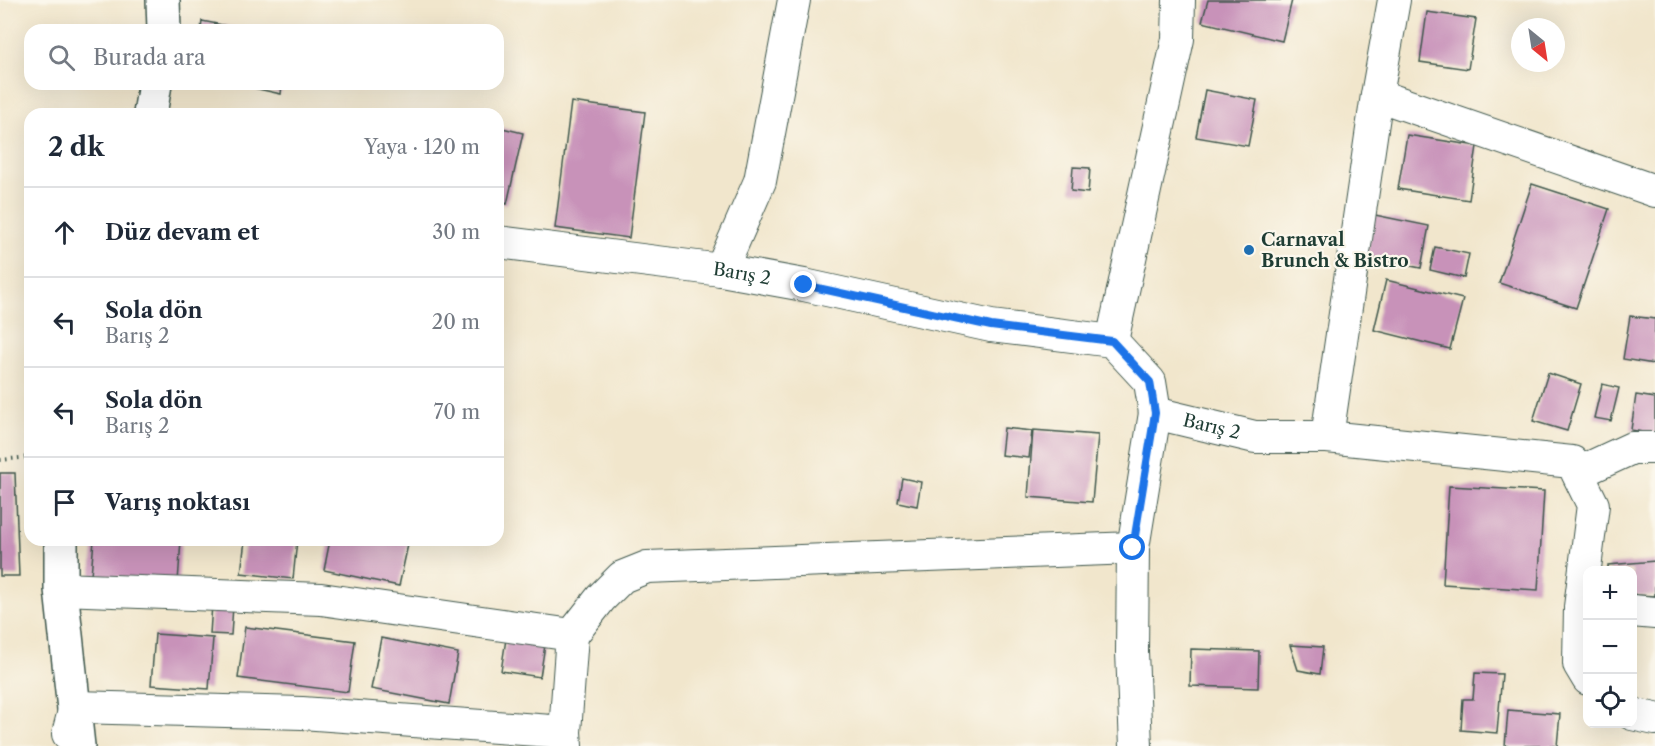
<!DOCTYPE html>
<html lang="tr">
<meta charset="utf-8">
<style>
body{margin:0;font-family:"Libre Caslon Text",serif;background:#f2f2f3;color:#1f2937}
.controls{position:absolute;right:18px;bottom:18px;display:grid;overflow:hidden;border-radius:12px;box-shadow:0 6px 24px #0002}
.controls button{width:54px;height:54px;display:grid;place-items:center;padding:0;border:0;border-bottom:2px solid #e0e1e3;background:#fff;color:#1f2937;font:30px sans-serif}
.compass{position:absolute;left:1511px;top:18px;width:54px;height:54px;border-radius:50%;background:#fff;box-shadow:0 6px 24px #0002;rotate:150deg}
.stop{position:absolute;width:18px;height:18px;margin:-14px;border:4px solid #1a73e8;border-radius:50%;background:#fff}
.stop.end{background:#1a73e8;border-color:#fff;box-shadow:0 2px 6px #0008}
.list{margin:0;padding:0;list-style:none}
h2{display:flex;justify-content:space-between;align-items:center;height:78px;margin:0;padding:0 24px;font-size:26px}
h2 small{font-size:20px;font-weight:400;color:#747a83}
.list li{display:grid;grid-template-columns:39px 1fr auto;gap:18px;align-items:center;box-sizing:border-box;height:90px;padding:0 24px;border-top:2px solid #e0e1e3}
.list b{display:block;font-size:22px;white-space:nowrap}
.list p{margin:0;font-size:20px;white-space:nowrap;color:#747a83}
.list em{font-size:20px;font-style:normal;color:#747a83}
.icon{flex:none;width:33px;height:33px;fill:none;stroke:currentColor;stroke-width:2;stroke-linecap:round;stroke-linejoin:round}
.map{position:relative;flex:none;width:1655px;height:746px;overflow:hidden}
.search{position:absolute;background:#fff;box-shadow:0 6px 24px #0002;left:24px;top:24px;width:480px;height:66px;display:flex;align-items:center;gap:15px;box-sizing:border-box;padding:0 21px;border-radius:18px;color:#747a83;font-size:22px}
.panel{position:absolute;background:#fff;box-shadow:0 6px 24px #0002;left:24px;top:108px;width:480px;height:438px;border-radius:18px}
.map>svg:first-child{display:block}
.building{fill:#c892b9}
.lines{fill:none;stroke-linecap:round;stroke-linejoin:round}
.minor-casing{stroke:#3e564b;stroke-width:34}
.tertiary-casing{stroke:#3e564b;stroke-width:36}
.path{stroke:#3e564b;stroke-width:4;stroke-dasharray:1.5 4.5;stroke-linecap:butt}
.minor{stroke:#fff;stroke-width:32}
.tertiary{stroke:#fff;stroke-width:33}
.route{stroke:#1a73e8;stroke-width:8}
.poi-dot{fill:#1f6fb2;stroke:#fbf7ec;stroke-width:2}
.labels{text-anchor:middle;stroke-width:4.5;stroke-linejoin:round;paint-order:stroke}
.poi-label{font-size:18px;font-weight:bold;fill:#1f3d34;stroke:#fbf7ec;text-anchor:start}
.street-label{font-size:18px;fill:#1f3d34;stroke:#fbf7ec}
</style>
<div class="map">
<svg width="1655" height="746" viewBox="0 0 1655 746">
<rect width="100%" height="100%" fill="#fbf7ec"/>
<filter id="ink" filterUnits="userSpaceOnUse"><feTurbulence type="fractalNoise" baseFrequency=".0167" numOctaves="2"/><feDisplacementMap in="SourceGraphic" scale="12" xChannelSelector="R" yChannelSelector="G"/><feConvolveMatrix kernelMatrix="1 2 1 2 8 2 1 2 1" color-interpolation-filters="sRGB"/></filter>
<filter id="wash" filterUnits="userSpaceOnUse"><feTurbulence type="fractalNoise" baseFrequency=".008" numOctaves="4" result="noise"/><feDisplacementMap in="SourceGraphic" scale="24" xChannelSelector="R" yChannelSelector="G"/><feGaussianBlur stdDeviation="1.35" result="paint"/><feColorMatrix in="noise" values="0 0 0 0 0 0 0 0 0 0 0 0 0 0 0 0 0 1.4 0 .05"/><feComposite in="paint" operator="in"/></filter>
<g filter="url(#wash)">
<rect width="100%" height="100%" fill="#f1e6cc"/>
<g id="blocks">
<g class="building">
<polygon points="1208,0 1292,0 1282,41 1202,22"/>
<polygon points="1427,12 1476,19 1468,69 1420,62"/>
<polygon points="202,21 242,29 241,30 201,30"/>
<polygon points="236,84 282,84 281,94"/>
<polygon points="1205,90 1257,100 1248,146 1196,137"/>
<polygon points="571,102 645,112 629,238 555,228"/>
<polygon points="498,127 523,133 507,204 498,202"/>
<polygon points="1407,135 1477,146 1469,200 1398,189"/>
<polygon points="1073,167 1090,168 1088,193 1071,191"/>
<polygon points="1532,184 1609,209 1576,308 1499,283"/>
<polygon points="1375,215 1429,226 1421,268 1366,257"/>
<polygon points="1435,247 1469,254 1464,278 1430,270"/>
<polygon points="1386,280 1463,299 1450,349 1374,330"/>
<polygon points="1630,316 1655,319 1654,364 1623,359"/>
<polygon points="1548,373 1581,384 1567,431 1533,421"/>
<polygon points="1602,384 1619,388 1611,421 1594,418"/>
<polygon points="1636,395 1655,398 1655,434 1631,430"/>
<polygon points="1004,428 1032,431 1029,458 1001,455"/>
<polygon points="1033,430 1098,435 1092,502 1028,497"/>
<polygon points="0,473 15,473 19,576 0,576"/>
<polygon points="902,478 921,482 917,506 898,502"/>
<polygon points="1449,486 1544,491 1538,590 1443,584"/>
<polygon points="94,540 181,540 178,582 91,575"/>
<polygon points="245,540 297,540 293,579 241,573"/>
<polygon points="330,540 409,540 399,586 324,570"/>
<polygon points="1655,561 1655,596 1636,595 1632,593 1632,570 1608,570 1608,565"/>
<polygon points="212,604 233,606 231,635 210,634"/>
<polygon points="245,627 355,641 348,692 238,678"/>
<polygon points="155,634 213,638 209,689 151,685"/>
<polygon points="381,638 458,653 449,704 371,689"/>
<polygon points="506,639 545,645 540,677 501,671"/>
<polygon points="1290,645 1323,647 1320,674 1298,670"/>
<polygon points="1191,649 1259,651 1258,688 1190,686"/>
<polygon points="1475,673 1502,674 1497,733 1461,730 1463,699 1473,699"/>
<polygon points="1508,710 1560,714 1557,746 1505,746"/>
</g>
</g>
</g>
<g filter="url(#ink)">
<use href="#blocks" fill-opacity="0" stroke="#3e564b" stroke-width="1.5"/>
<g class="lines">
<g class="minor-casing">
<g id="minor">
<polyline points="1377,95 1655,191"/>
<path id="s1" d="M498,242L721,270L804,285L991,326L1112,341L1150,382L1155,413L1255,437H1327L1572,462L1593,505L1580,607L1579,664L1588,679"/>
<polyline points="721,270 760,181 794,0"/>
<polyline points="1112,341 1178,39 1179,0"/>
<polyline points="1327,437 1377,95 1394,0"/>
<polyline points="1578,473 1632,448 1655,448"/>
<polyline points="61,589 321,599 572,635 565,732 566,746"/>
<polyline points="1632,611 1655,613"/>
<polyline points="572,635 601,598 622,577 647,567 1133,548"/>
<polyline points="1632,714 1655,719"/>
<polyline points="68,734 75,707 302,713 565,732"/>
<polyline points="1136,746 1132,652 1133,548 1155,413"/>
</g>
</g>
<g class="tertiary-casing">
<g id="tertiary">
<polyline points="163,0 164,30"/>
<polyline points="150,114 155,84"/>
<polyline points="61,540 61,589 78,746"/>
</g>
</g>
<polyline class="path" points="0,460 30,457"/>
<use href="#minor" class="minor"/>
<use href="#tertiary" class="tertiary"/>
</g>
</g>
<g class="lines" filter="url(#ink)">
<polyline class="route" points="804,285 991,326 1112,341 1150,382 1155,413 1133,548"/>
</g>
<circle class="poi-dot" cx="1249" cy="250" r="6"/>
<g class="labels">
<g class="poi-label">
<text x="1261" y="246">Carnaval<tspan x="1261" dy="21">Brunch &amp; Bistro</tspan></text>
</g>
<g class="street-label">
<text dy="6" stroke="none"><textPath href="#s1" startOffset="246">Barış 2</textPath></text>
<text dy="6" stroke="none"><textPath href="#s1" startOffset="768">Barış 2</textPath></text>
</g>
</g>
</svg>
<div class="controls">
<button>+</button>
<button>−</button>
<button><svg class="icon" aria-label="locate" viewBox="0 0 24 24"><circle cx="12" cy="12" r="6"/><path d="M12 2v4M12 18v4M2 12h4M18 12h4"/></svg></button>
</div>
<svg class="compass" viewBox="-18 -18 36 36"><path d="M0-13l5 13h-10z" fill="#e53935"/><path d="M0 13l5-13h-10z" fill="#747a83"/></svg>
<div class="stop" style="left:1133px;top:548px"></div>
<div class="stop end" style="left:804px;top:285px"></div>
<div class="search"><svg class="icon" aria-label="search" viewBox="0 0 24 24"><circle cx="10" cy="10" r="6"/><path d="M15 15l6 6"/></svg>Burada ara</div>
<section class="panel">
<h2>2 dk<small>Yaya · 120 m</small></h2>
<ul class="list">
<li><svg class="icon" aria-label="ahead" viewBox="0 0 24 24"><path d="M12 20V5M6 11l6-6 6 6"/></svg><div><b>Düz devam et</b></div><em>30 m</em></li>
<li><svg class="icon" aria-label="left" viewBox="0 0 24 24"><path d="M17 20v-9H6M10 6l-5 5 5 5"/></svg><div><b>Sola dön</b><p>Barış 2</p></div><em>20 m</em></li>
<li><svg class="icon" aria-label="left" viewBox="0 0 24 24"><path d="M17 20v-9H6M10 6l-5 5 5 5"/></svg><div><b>Sola dön</b><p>Barış 2</p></div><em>70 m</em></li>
<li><svg class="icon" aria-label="arrive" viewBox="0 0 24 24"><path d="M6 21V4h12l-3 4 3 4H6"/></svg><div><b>Varış noktası</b></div></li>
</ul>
</section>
</div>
